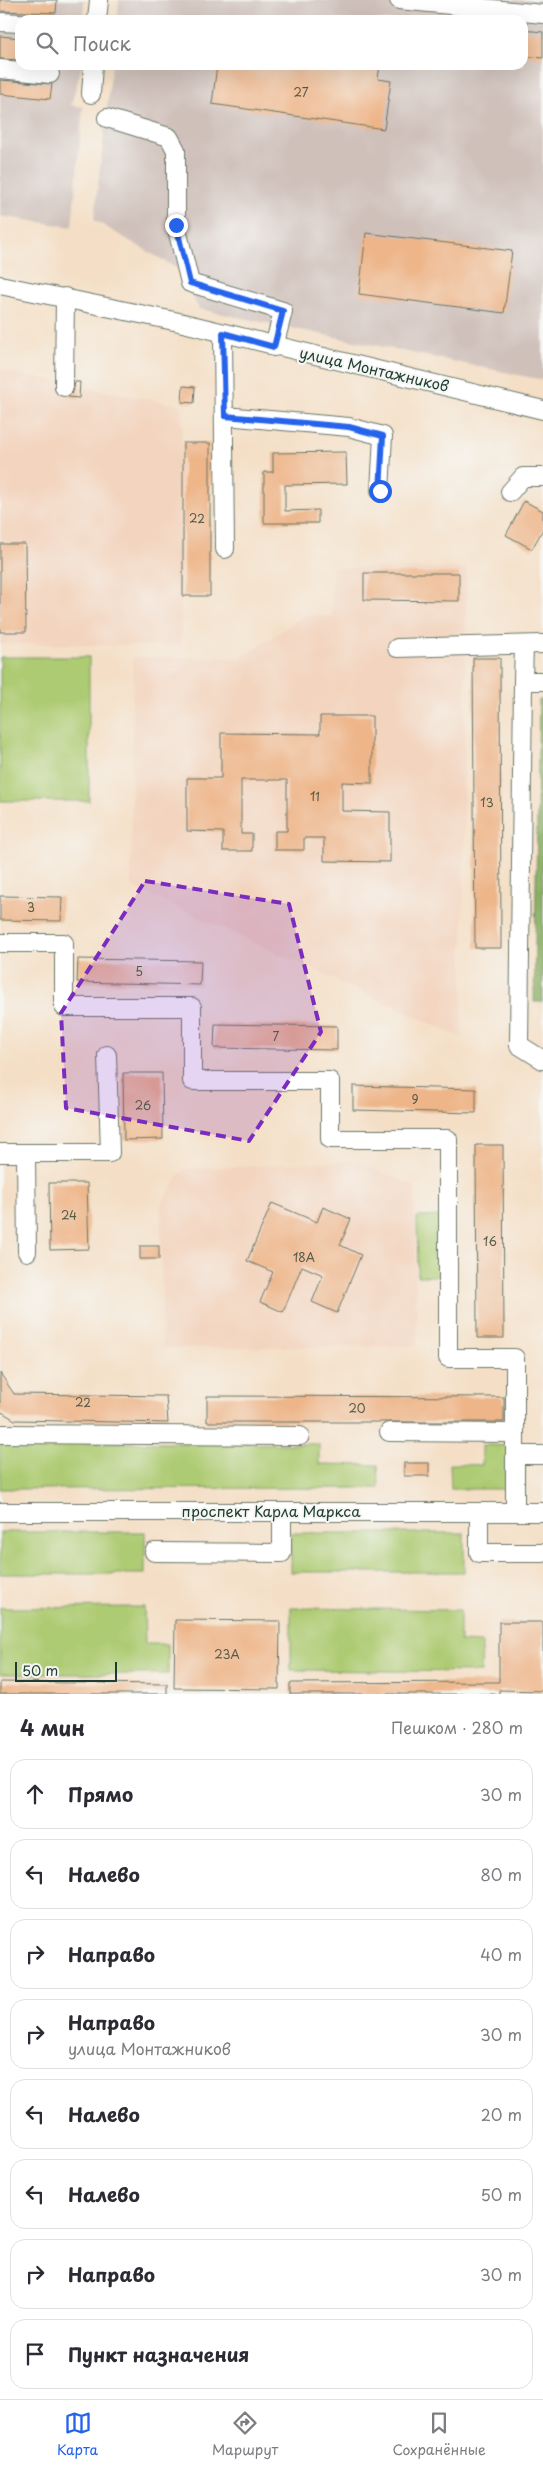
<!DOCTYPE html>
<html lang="ru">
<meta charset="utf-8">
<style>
body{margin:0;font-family:"Playpen Sans",sans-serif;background:#f2f2f3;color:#2b2b33}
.scale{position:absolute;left:15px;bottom:12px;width:102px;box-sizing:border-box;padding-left:5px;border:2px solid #1f3d34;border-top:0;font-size:14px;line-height:18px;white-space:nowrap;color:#1f3d34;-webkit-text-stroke:4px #f6f6f2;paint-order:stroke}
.stop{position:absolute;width:15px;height:15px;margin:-11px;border:4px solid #2563eb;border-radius:50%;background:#fff}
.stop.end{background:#2563eb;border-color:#fff;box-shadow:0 1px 5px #0008}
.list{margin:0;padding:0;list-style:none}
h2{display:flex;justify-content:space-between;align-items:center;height:65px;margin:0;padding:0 20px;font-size:21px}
h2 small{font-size:16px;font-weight:400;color:#7c7c81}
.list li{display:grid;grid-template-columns:32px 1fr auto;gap:15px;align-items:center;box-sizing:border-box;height:70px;margin:0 10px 10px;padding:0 10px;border:1px solid #e1e1e2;border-radius:15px}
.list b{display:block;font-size:19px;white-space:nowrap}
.list p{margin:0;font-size:16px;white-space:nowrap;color:#7c7c81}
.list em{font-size:16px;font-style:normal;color:#7c7c81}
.icon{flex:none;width:28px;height:28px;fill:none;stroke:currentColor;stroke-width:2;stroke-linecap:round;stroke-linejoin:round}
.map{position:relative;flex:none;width:543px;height:1694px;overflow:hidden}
.search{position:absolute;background:#fff;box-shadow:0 5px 20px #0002;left:15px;right:15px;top:15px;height:55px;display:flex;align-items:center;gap:12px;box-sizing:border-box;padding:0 18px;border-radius:15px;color:#7c7c81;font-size:19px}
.sheet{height:705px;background:#fff}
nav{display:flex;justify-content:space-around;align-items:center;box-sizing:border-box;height:70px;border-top:1px solid #e1e1e2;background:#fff;font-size:14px;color:#7c7c81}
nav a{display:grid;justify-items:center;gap:2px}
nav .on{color:#2563eb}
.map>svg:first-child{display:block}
.built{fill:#f3d4be}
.industrial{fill:#cfc0ba}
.green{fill:#adcb72;stroke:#668453}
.forest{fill:#8aaf64;stroke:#54764c}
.building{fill:#eeb589}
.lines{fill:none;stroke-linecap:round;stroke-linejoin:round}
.minor-casing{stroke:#6a7667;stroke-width:20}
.minor{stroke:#fff;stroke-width:18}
.route{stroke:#2563eb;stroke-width:6}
.marked{fill:#7b2cbf;fill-opacity:0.2;stroke:#7b2cbf;stroke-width:4;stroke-dasharray:10 6;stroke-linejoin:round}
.labels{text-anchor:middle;stroke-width:4;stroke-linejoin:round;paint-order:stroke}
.number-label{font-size:12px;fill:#535b49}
.street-label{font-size:15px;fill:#1f3d34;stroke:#f6f6f2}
</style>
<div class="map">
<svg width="543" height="1694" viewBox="0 0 543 1694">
<rect width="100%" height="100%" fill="#f6f6f2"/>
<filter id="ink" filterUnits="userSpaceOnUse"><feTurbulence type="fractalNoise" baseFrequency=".02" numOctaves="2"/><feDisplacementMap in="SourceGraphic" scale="10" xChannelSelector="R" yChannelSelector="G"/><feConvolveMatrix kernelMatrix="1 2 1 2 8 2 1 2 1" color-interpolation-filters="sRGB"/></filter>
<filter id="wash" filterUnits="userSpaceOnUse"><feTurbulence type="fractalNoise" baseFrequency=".0096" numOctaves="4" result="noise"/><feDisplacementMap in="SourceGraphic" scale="20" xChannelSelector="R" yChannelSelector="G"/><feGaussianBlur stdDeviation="1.12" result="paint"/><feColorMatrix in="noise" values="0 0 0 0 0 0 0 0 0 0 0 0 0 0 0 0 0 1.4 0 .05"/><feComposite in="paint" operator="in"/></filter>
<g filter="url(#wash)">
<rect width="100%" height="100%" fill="#f4dfc6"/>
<g class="built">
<polygon points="0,370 182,406 181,646 0,644"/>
<polygon points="332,568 466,568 462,1038 131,886 133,657 241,658 305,615 332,616"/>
<polygon points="355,1161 414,1186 417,1346 162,1348 161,1205 183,1169"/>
</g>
<g class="industrial">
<polygon points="0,0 84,0 83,20 20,20 20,65 82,65 71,105 83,107 72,227 0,216"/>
<polygon points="119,0 543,0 543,380 199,309 178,269 94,220 112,65 523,65 523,20 117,20"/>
</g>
<g class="green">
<rect x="0" y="657" width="89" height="144"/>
<polygon points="443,1216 443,1276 418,1276 417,1217"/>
<polygon points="0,1442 319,1444 319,1464 378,1465 379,1488 0,1489"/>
<polygon points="482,1445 524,1446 524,1489 451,1489 450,1464 482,1465"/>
<rect x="0" y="1532" width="145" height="42"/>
<rect x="291" y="1533" width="173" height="39"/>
<polygon points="144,1607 145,1644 168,1644 168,1674 0,1674 0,1608"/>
<polygon points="291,1608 460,1610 460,1642 482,1643 481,1672 291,1670"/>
</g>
<polygon class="forest" points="539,700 543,700 543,1002 534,1002"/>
<g id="blocks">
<g class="building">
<polygon points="0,0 57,0 56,13 0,11"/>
<polygon points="523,30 543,32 543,58 523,56"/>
<polygon points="0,36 20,38 20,60 0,59"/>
<polygon points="217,65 380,65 378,79 391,81 384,129 212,104"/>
<polygon points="0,80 52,84 50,99 0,94"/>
<polygon points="366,233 512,251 504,313 359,294"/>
<polygon points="75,382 80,382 79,398 68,397 73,392"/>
<polygon points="183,386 195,387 194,403 182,402"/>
<rect x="183" y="443" width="27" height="153"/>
<polygon points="346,452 347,484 285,485 285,511 318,510 318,523 264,523 264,472 273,472 273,453"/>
<polygon points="524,501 543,511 543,529 532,549 506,535"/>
<polygon points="0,544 25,544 26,632 0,632"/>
<polygon points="364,573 459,573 459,601 364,600"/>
<polygon points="473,658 500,658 501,948 475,948"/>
<polygon points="320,716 372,716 372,783 342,782 342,811 390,812 390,862 324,861 324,838 304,838 304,850 275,850 275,831 287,831 287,780 241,780 241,834 252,834 252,851 223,851 223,832 187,831 187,778 221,778 221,733 320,734"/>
<polygon points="0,896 62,897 61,921 0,920"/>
<polygon points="78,959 201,961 200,985 77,982"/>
<polygon points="215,1024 337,1026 337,1050 214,1048"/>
<polygon points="123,1073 162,1073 163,1139 124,1140"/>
<polygon points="353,1086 476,1089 476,1113 353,1110"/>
<polygon points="476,1145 503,1145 504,1338 477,1338"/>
<polygon points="49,1183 87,1183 89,1249 50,1250"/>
<polygon points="272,1203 317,1222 323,1207 351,1219 340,1245 361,1255 337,1313 312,1302 323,1275 302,1266 283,1312 260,1302 273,1272 247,1261"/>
<rect x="140" y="1246" width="19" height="13"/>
<polygon points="0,1373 14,1394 166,1396 168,1423 15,1420 0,1411"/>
<polygon points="207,1396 504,1397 504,1422 207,1422"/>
<rect x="404" y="1463" width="25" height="13"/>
<polygon points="175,1620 280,1621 279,1689 174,1688"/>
<polygon points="499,1622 543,1622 543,1691 499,1690 499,1694 290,1694 290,1683 499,1682"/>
<polygon points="0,1682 167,1684 167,1694 0,1694"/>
</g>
</g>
</g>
<g filter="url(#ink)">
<use href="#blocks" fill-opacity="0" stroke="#6a7667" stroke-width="1"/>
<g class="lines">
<g class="minor-casing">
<g id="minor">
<polyline points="399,0 543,14"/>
<polyline points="97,20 99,0"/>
<polyline points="0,22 20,23"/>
<polyline points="0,69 50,74"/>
<polyline points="91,94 93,65"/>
<polyline points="107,118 169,137 176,150 176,225 190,283 283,311 274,347"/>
<polyline points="0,285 179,322 543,410"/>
<polyline points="223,333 225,549"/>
<polyline points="64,387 65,297"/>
<polyline points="225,416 349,427 383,436 380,491"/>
<polyline points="510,492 523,477 543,477"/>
<polyline points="397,648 543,644"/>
<polyline points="523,681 524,645"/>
<polyline points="543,681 523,681 519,1045 543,1060"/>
<polyline points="0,943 64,943 64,1007 192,1007 192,1081 330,1081 330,1139 448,1139 448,1358 515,1358 515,1512"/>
<polyline points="0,1153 26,1153 27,1252"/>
<polyline points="26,1153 110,1153 107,1055"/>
<polyline points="389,1432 514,1433"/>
<polyline points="0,1434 300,1436"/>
<polyline points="515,1455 543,1455"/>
<polyline points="0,1512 543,1512"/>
<polyline points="479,1512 479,1553 543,1553"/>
<polyline points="154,1552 282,1553 282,1512"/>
</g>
</g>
<use href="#minor" class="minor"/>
</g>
</g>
<g class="lines" filter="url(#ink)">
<polyline class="route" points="176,225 190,283 283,311 274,347 223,333 225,416 349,427 383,436 380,491"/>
</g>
<path class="marked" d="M145,881L289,904L321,1032L249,1141L66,1108L61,1013Z"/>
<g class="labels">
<g class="number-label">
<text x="301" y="97">27</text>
<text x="197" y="523">22</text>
<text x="315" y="801">11</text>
<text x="487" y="807">13</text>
<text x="31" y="912">3</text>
<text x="139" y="976">5</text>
<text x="276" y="1041">7</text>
<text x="415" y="1104">9</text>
<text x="143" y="1110">26</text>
<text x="69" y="1220">24</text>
<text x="490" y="1246">16</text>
<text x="304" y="1262">18А</text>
<text x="83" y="1407">22</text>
<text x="357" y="1413">20</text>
<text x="227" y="1659">23А</text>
</g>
<g class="street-label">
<text transform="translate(374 370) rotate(13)" y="5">улица Монтажников</text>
<text x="271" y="1517">проспект Карла Маркса</text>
</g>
</g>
</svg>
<div class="scale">50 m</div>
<div class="stop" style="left:380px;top:491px"></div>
<div class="stop end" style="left:176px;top:225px"></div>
<div class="search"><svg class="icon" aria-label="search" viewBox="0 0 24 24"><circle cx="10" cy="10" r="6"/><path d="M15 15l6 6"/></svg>Поиск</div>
</div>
<section class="sheet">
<h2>4 мин<small>Пешком · 280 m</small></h2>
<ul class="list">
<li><svg class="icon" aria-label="ahead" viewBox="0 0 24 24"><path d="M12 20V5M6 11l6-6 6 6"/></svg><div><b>Прямо</b></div><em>30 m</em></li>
<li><svg class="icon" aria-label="left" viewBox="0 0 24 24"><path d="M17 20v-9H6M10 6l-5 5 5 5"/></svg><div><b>Налево</b></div><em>80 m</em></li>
<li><svg class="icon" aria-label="right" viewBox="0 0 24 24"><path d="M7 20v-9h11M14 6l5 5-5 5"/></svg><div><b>Направо</b></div><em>40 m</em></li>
<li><svg class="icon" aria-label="right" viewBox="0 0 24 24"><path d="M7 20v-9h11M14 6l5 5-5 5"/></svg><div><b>Направо</b><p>улица Монтажников</p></div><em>30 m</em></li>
<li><svg class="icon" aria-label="left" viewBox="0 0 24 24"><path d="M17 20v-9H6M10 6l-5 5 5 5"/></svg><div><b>Налево</b></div><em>20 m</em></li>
<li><svg class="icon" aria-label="left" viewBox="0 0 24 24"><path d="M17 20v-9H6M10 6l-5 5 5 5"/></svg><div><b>Налево</b></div><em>50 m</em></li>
<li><svg class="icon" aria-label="right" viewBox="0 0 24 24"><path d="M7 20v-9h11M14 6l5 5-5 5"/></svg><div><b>Направо</b></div><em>30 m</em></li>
<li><svg class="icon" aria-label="arrive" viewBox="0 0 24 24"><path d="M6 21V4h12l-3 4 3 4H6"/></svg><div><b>Пункт назначения</b></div></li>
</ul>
</section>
<nav>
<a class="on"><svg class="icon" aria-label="map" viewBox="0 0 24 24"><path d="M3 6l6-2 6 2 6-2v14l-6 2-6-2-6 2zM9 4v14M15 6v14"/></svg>Карта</a>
<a><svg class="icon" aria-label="directions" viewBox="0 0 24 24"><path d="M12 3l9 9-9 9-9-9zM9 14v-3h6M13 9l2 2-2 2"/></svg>Маршрут</a>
<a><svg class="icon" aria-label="saved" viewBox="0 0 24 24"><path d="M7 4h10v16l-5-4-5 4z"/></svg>Сохранённые</a>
</nav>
